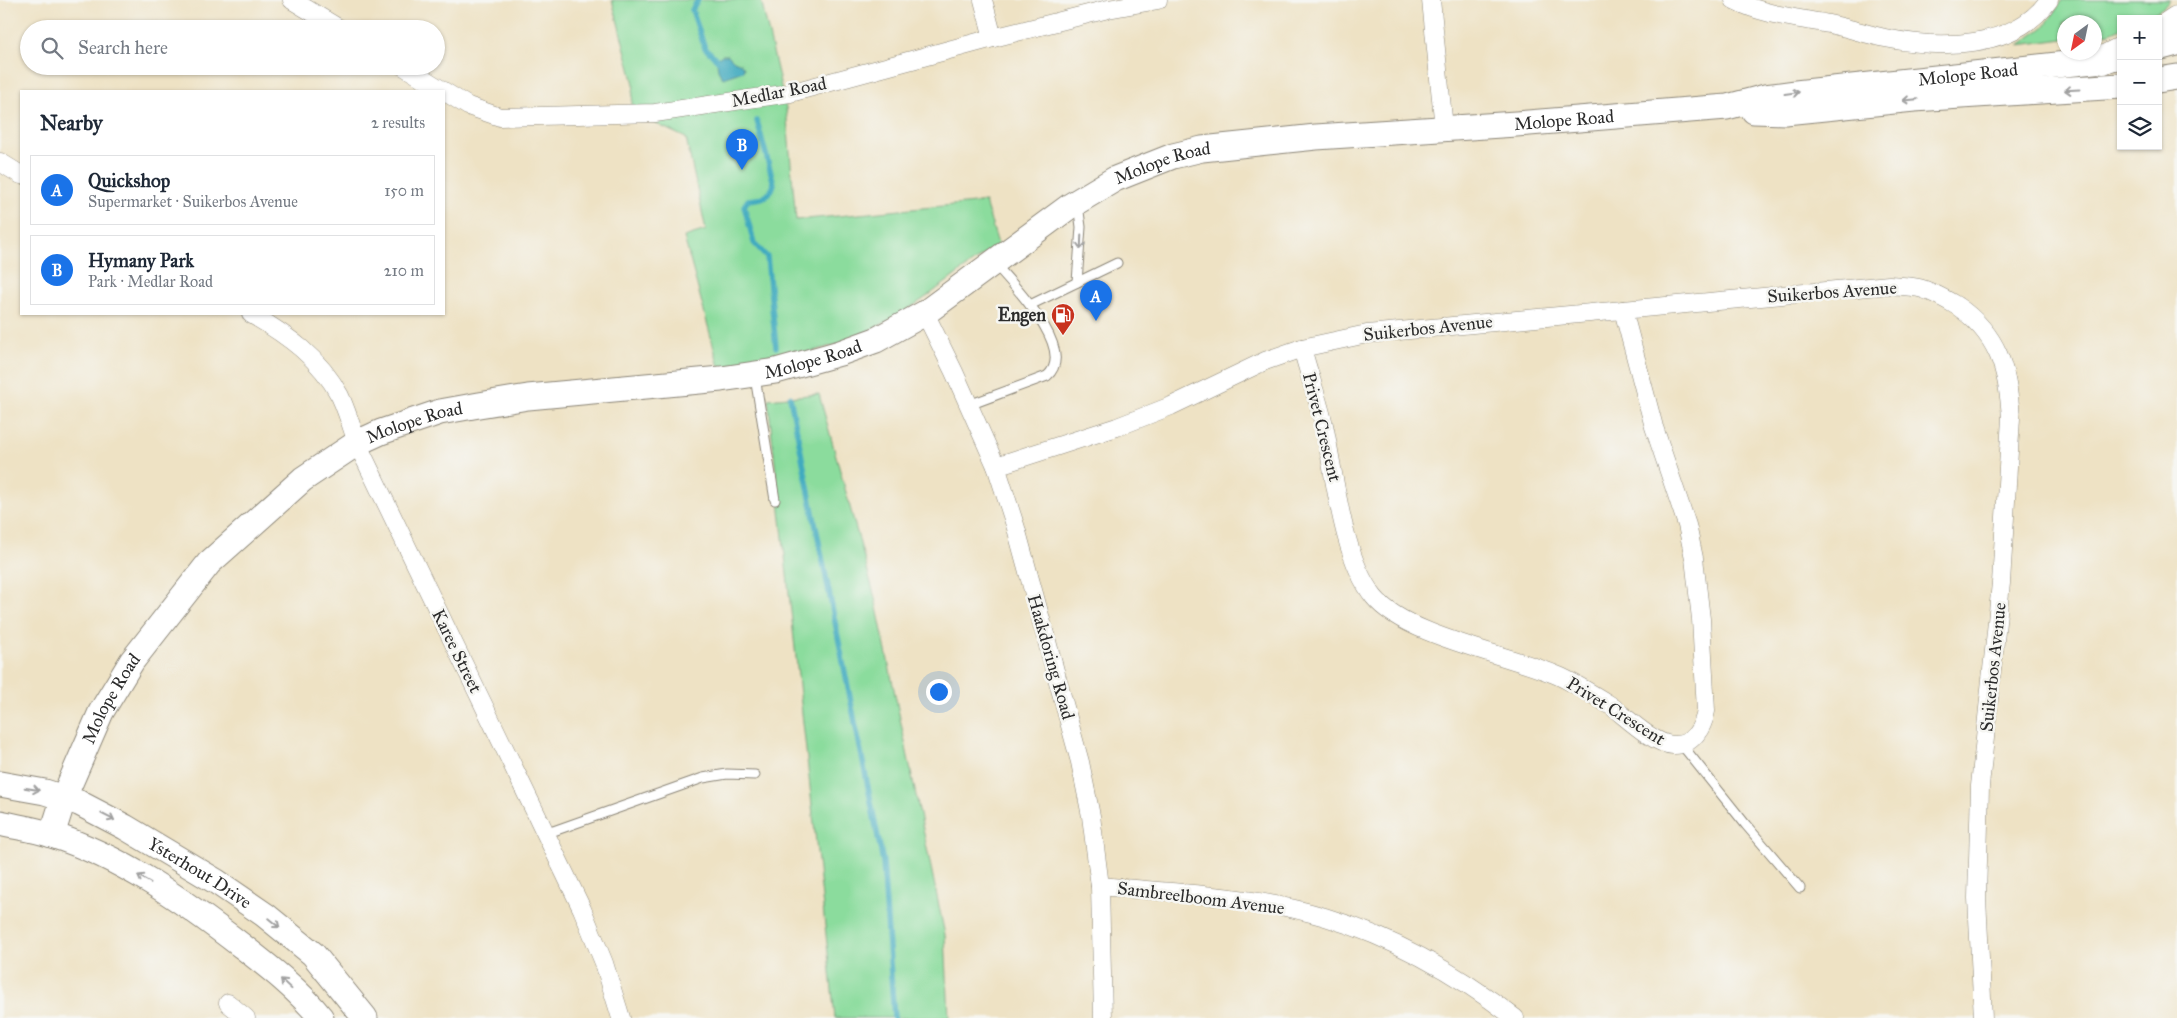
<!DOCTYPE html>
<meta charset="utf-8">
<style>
body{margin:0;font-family:"IM FELL Great Primer",serif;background:#f6f6f7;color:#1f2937}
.controls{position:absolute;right:15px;top:15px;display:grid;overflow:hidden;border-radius:0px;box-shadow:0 1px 4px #0004}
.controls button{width:45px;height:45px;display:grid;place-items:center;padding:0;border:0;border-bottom:1px solid #e0e1e3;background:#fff;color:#1f2937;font:25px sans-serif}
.compass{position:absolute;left:2057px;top:15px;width:45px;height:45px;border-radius:50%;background:#fff;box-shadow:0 1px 4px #0004;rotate:213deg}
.you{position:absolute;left:938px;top:691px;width:18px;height:18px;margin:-12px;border:4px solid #fff;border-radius:50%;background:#1a73e8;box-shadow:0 0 0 8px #1a73e833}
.badge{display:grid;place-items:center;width:32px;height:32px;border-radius:50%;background:#1a73e8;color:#fff;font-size:16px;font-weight:700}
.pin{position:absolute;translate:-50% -41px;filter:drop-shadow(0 1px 2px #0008)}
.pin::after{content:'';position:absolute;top:26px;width:18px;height:15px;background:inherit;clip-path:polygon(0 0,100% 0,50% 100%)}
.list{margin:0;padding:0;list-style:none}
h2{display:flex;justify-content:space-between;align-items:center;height:65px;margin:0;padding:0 20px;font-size:21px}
h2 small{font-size:16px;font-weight:400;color:#747a83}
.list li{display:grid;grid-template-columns:32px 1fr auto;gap:15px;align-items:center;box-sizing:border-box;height:70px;margin:0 10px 10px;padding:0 10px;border:1px solid #e0e1e3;border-radius:0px}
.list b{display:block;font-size:19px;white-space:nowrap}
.list p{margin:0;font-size:16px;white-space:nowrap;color:#747a83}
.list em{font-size:16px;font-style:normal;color:#747a83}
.icon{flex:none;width:28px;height:28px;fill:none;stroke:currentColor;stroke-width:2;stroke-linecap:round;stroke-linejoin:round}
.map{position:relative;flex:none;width:2177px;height:1018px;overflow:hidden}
.search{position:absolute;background:#fff;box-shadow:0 1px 4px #0004;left:20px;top:20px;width:425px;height:55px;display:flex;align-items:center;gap:12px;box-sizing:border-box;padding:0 18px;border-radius:28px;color:#747a83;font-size:19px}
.panel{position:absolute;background:#fff;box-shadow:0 1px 4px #0004;left:20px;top:90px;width:425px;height:225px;border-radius:0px}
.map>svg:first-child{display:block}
.green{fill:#8bdc9d;stroke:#5b8464}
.water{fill:#3faabf;stroke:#356a75}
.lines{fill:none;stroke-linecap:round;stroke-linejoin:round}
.stream{stroke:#3faabf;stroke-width:5.5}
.lane-casing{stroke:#8c8678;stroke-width:11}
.street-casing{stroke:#8c8678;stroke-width:19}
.secondary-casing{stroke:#8c8678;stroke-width:27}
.primary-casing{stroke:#8c8678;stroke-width:29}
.lane{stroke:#fff;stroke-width:9}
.street{stroke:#fff;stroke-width:18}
.secondary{stroke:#fff;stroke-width:25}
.primary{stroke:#fff;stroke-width:28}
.oneway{stroke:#a0a0a0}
.labels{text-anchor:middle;stroke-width:5;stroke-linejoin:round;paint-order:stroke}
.street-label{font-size:18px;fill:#2b2b2b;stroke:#f6f6f2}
.poi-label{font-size:18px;font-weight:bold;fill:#2b2b2b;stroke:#f6f6f2;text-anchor:end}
</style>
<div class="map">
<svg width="2177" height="1018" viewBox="0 0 2177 1018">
<rect width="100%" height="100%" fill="#f6f6f2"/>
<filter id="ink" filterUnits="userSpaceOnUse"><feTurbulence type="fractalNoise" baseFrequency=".02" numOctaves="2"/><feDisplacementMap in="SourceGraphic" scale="10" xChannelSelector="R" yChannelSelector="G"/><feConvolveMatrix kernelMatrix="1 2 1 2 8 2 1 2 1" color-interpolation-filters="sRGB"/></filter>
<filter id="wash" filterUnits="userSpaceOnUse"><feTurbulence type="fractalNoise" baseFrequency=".0096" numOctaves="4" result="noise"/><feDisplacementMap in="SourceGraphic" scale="20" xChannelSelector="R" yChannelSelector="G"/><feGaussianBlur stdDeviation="1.12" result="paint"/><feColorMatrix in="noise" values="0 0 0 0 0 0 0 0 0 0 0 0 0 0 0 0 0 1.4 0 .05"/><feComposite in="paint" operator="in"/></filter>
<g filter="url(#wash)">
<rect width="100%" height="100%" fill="#eee2c4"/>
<g class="green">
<polygon points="612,0 761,0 786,108 796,220 985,202 998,244 922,300 894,318 846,342 773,362 719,367 684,237 706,230 686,138 631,112 634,84"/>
<path d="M2063,0H2170C2158,16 2139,19 2121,19V28L2110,33L2095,35L2094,22H2064V39L2019,45L2044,27Z"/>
<polygon points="819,394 875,598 945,935 949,1018 835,1018 768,399"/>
</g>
<path class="water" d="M722,55H728L734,61L741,64L744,68L743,71L723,78C718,73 717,66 717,59Z"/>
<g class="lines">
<g class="stream">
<polyline points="698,0 692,10 705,48 721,63"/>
<path d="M757,121L774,184C770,198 761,199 748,200L744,206L754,243L767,257L776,347"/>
<polyline points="790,397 883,862 894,1018"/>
</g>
</g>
</g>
<g filter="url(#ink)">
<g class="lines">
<g class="lane-casing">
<g id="lane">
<polyline points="1077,282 1081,227 1078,204"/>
<polyline points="1030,305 1117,263"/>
<polyline points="755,377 775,500"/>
<path d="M969,405L1047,376C1078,350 1013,285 995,264"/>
<polyline points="1682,745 1746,825 1800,888"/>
<polyline points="545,834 703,778 727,774 755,775"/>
</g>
</g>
<g class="street-casing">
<g id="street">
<polyline points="292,0 340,29"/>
<polyline points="983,0 993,38"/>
<polyline points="1431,0 1444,128"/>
<path d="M1734,0C1763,15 1798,18 1829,24C1848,28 1866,34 1885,38C1939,49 2014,50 2049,0"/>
<polyline points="403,66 468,106 500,117 655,113 790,93 993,38 1108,9 1158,0"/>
<polyline points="0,162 21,175"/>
<polyline points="925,313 954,372 996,466 1016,528 1080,762 1091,816 1100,886 1103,1018"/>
<path d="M251,314C287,335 320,358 340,396C347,411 352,428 357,443L582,909L604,963L621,1018"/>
<path d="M1302,348C1309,374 1318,399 1324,425C1335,476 1342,557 1374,597C1406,637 1513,655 1561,677C1578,685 1594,695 1610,705C1626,717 1653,744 1673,745C1693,746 1703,727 1706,711L1701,619L1694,558L1687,525L1654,427L1623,310"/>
<path d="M996,466L1117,427L1171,406L1265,361L1302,348L1367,334L1889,285C1899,286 1909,286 1919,288C1932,291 1945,299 1957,306C1998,334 2008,369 2011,418L2001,583L1980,786L1977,898L1983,1018"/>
<path d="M1100,886C1175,893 1253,895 1325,917C1394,938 1458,974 1515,1018"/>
<polyline points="228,1003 246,1018"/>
</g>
</g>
<g class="secondary-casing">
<g id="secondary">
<polyline points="2158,48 2177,43"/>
<polyline points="2158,80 2177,77"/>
<polyline points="1754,111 1785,112 1914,99 2121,86"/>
<path id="s1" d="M0,784L45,792L79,803L125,827L217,882L265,915L313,954L365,1018"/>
<path d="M0,823C17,827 35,829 52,835C122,857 185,902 242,946C269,967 300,991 321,1018"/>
<path id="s2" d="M52,835L64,797L101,712L132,661L209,563L303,479L357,443L381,432L440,412L479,405L528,397L721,379L776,371L840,353L876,340L925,313L1070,206L1115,179L1173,156L1202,149L1316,137L1516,124L1702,109L1727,107L1765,97L1796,93L2103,60L2121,56"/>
</g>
</g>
<g class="primary-casing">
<g id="primary">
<polyline points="2158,33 2177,20"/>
<polyline points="2103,60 2121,51"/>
</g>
</g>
<use href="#lane" class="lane"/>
<use href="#street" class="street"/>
<use href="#secondary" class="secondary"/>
<use href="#primary" class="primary"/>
</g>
<defs><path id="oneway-shaft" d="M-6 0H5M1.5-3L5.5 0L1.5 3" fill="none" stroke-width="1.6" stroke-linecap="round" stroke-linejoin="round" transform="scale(1.25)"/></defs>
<g class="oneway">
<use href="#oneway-shaft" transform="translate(2072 90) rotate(177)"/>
<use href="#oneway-shaft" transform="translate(1792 93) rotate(-8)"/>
<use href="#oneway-shaft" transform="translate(1910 100) rotate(175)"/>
<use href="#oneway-shaft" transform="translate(1081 242) rotate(92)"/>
<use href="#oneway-shaft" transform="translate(32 789) rotate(10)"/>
<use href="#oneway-shaft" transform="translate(108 817) rotate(27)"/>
<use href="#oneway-shaft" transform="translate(144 879) rotate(-150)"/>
<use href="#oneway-shaft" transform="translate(274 923) rotate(39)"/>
<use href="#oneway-shaft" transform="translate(286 984) rotate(-137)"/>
</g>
</g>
<defs>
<g id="fuel-pin" transform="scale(1.25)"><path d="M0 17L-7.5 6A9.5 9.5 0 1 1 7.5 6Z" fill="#c8321e" stroke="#f6f6f2"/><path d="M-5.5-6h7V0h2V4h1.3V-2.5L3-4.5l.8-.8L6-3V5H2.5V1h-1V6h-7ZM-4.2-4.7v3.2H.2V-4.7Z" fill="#fff"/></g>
</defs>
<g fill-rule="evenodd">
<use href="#fuel-pin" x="1063" y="315"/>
</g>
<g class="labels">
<g class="street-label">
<text dy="6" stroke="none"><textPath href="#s2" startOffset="2191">Molope Road</textPath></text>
<text transform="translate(779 92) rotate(-11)" y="6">Medlar Road</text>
<text dy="6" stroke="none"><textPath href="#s2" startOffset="1784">Molope Road</textPath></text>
<text dy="6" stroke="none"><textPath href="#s2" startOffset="1379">Molope Road</textPath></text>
<text transform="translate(1832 292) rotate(-4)" y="6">Suikerbos Avenue</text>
<text transform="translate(1428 328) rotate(-6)" y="6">Suikerbos Avenue</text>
<text dy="6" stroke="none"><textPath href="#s2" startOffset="974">Molope Road</textPath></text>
<text dy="6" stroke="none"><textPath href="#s2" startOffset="569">Molope Road</textPath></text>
<text transform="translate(1322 427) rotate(76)" y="6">Privet Crescent</text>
<text transform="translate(457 651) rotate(64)" y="6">Karee Street</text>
<text transform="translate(1051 657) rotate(74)" y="6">Haakdoring Road</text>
<text transform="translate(1993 667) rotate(-84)" y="6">Suikerbos Avenue</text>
<text dy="6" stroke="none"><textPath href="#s2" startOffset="149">Molope Road</textPath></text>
<text transform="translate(1616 711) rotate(32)" y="6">Privet Crescent</text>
<text dy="6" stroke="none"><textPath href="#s1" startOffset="221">Ysterhout Drive</textPath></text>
<text transform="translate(1201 898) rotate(7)" y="6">Sambreelboom Avenue</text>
</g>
<g class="poi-label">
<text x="1046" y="321">Engen</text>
</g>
</g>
</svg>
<div class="controls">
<button>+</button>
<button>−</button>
<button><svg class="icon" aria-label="layers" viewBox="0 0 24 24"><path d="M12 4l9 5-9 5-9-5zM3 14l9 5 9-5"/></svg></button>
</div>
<svg class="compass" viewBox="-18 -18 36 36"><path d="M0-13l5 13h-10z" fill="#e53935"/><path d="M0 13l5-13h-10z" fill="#747a83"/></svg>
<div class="you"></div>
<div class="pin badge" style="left:1096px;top:321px">A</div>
<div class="pin badge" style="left:742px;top:170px">B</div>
<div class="search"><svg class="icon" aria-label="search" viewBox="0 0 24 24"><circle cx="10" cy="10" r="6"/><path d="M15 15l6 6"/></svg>Search here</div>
<section class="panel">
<h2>Nearby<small>2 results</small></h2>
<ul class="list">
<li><span class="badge">A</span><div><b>Quickshop</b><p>Supermarket · Suikerbos Avenue</p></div><em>150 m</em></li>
<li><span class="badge">B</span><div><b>Hymany Park</b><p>Park · Medlar Road</p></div><em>210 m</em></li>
</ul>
</section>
</div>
